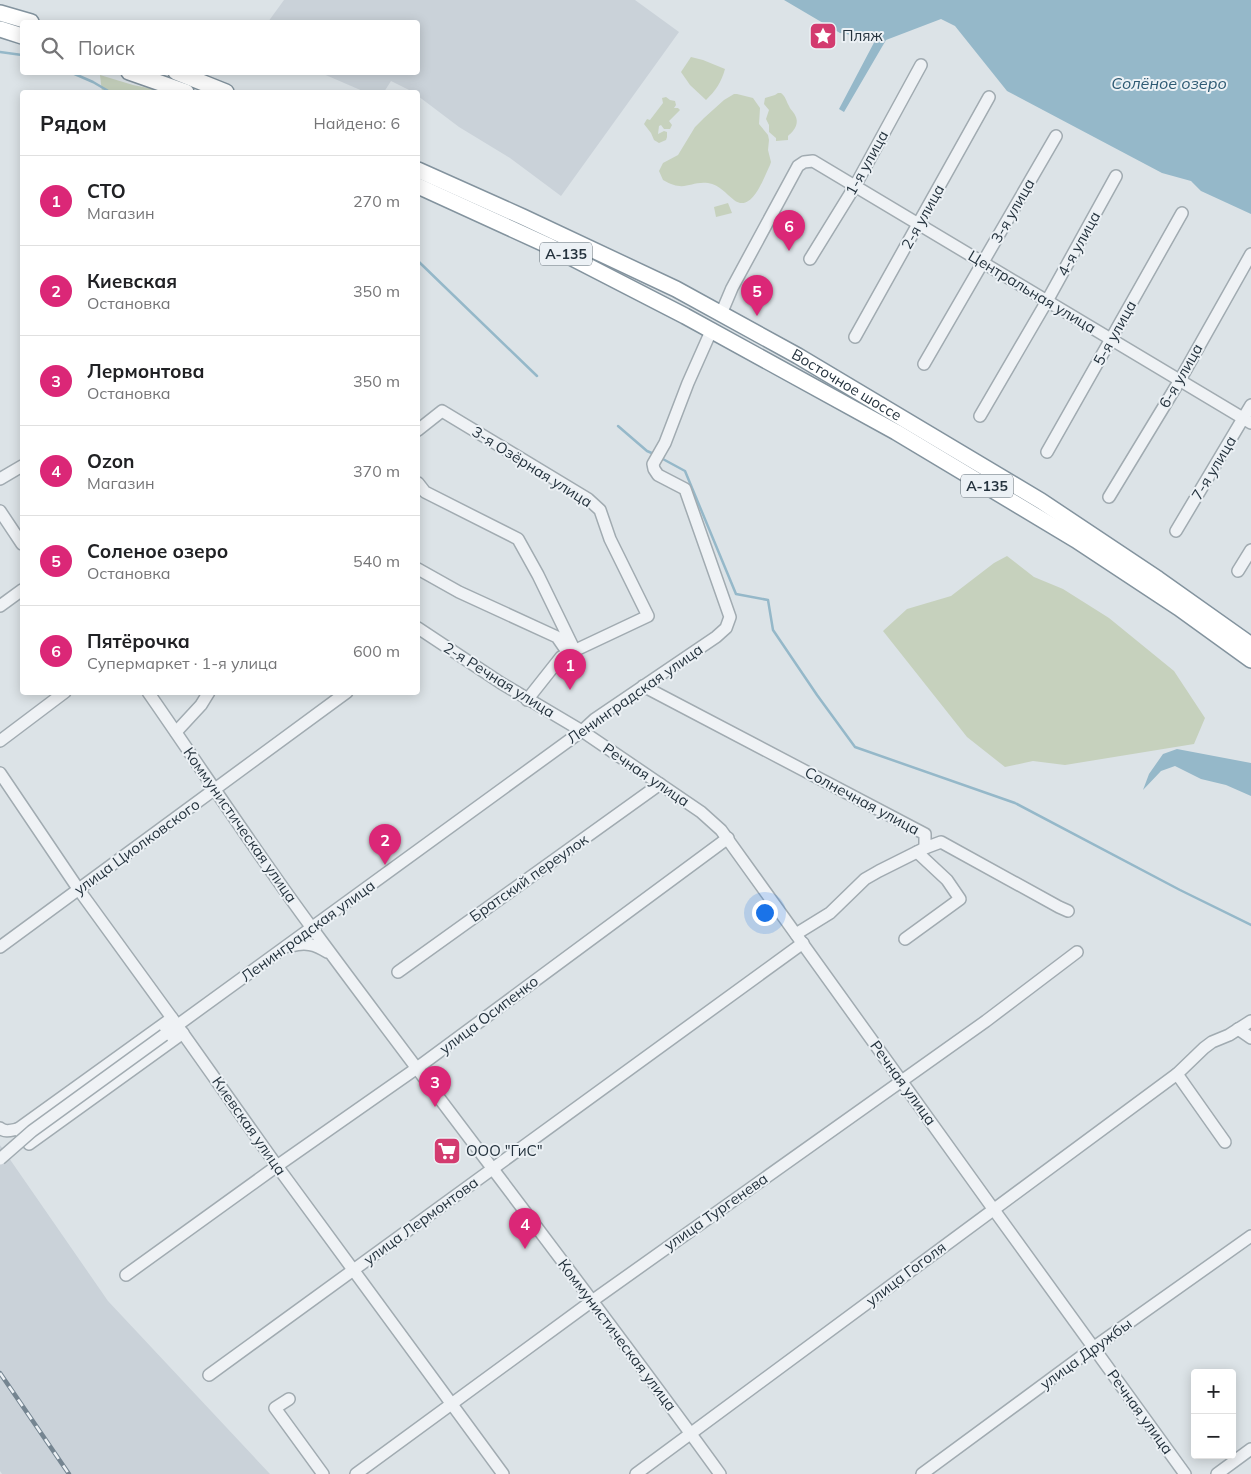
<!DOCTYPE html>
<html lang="ru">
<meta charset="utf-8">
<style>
body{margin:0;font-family:Mulish,sans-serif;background:#f6f6f6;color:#202124}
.controls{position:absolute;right:15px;bottom:15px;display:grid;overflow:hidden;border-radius:5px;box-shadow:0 2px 12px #0003}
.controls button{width:45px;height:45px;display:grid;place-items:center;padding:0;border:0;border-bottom:1px solid #e0e0e0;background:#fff;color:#202124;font:25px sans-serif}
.you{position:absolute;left:764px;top:912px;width:18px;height:18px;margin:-12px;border:4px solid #fff;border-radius:50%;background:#1a73e8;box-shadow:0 0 0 8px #1a73e833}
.badge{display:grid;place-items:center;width:32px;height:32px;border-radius:50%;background:#db2777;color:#fff;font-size:16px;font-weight:700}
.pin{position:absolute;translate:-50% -41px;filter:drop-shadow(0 1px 2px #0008)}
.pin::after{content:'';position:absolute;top:26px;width:18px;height:15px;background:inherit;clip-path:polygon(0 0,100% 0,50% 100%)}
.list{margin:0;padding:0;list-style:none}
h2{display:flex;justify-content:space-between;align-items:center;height:65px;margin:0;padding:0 20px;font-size:21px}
h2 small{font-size:16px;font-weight:400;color:#757577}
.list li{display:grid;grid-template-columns:32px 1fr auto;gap:15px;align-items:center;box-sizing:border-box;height:90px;padding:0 20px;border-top:1px solid #e0e0e0}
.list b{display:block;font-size:19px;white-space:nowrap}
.list p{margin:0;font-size:16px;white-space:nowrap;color:#757577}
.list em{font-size:16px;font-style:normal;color:#757577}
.icon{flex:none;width:28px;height:28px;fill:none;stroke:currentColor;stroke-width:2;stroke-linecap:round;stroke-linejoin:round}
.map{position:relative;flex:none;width:1251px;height:1474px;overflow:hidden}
.search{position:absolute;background:#fff;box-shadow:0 2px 12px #0003;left:20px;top:20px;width:400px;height:55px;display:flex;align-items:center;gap:12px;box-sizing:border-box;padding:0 18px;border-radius:5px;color:#757577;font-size:19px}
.panel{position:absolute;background:#fff;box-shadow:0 2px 12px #0003;left:20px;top:90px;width:400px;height:605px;border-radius:5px}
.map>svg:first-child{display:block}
.built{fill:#cad2d9}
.green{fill:#c6d1bd}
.water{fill:#95b8c9}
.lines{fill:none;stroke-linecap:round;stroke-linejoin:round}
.stream{stroke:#95b8c9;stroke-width:2.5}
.minor-casing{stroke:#a1abb1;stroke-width:14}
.highway-casing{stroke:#83939e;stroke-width:18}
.minor{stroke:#eff2f5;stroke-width:11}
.highway{stroke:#fff;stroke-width:15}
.rail-casing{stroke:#758591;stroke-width:4.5}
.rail{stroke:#ecf1f5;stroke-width:2.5;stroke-dasharray:8;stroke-linecap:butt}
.minor-bridge-casing{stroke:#a1abb1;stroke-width:14;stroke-linecap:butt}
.minor-bridge{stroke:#eff2f5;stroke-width:11}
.labels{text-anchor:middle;stroke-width:4;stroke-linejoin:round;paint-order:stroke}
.shield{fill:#ecf1f5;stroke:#616c75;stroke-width:1}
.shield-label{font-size:14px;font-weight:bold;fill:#25333e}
.poi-label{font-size:15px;fill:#25333e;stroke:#ecf1f5;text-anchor:start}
.street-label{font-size:15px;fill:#25333e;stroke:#ecf1f5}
.water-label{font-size:16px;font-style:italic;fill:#2e5a73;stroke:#ecf1f5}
</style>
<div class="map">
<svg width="1251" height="1474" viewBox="0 0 1251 1474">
<rect width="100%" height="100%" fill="#dce3e7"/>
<g class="built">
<polygon points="284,0 635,0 679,32 561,196 510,158 459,127 418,96 418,92 413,92 391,81 384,92 365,92 321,73 418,72 418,22 268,22"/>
<polygon points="0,1145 108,1301 270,1474 2,1474 0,1471"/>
</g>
<g class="green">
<path d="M691,57L703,60L725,69C721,83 716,90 706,100L690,85L681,72Z"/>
<polygon points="100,75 133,85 153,89 160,92 102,92"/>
<path d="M778,93H781C786,97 786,101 789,106C790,109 792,110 793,112C801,122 795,130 788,136V140L776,141V138L769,132V125L766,119L769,110L764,104L765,98L775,95Z"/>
<path d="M734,94H737L753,98L760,108L759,124L768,135L769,140L768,150L771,162L770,165C764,177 752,214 734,200C725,193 720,185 708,183C689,181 685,193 663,180L659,171L663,163L678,155L695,127L704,118L724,100Z"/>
<polygon points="666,97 670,100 675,101 676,105 674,108 678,108 680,110 669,121 672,125 670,129 664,129 661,125 659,126 658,134 664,131 667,132 667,137 666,140 659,143 654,140 651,133 644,124 647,119 650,120 663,103 662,98"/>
<polygon points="728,203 732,213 716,217 714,207"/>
<polygon points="1007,556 1034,577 1063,589 1109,618 1174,671 1205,718 1194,744 1065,765 1033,761 1005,767 967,737 883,631 907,609 951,596 994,563"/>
</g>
<g class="water">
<polygon points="784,0 1251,0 1251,214 1201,191 1191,181 1162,173 1007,91 955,26 941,19 886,40 844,112 839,109 878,35 869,38 840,33"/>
<polygon points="1177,749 1251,763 1251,796 1226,785 1201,779 1175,766 1161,771 1143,790 1149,774 1163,754"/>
</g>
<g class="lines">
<g class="stream">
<polyline points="0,52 22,55"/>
<polyline points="70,72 93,82 110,92"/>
<polyline points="418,261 537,376"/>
<polyline points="618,426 647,451 654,454"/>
<polyline points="661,458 685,471 736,594 768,600 773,630 817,695 855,747 1015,803 1180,890 1251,925"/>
</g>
<g class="minor-casing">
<g id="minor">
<polyline points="810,259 855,186 921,65"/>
<polyline points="721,314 732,288 798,166 804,162 813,161 1251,423"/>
<polyline points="855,337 989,97"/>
<polyline points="924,364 1056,136"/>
<polyline points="980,416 1047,301 1116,176"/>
<polyline points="418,430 442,411 588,499 600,510 610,539 648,616 561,657 527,700"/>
<polyline points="1047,452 1111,339 1182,213"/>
<polyline points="0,479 22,466"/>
<polyline points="418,483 425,492 518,539 538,575 575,651"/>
<polyline points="1109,497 1180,380 1251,254"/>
<polyline points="0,511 22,544"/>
<polyline points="1176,531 1251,405"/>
<polyline points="418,569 459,592 557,637 568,653"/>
<polyline points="1238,571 1251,550"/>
<polyline points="0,606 22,590"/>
<polyline points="418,628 501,683 582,731 701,812 721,830 994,1210 1185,1474"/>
<polyline points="643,686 925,834 925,848 941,842 1059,907 1068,911"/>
<path d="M148,692C203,771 255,851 312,928C447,1111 587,1290 720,1474"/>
<polyline points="176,732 201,705 209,692"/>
<polyline points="0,741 65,692"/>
<polyline points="0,773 79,890 172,1018 277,1166 503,1474"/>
<polyline points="796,934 830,913 865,879 879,871 925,848"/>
<polyline points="905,939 960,899 947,880 917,852"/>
<path d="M291,946C305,942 315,944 327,952"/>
<polyline points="0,947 347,692"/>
<polyline points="398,972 660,784"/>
<polyline points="172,1018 18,1129 29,1144 183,1033"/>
<polyline points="1238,1029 1251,1038"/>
<polyline points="164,1035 582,731 595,719 716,637 726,628 730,617 685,489 658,475 654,469 653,464 665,443 688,383 712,329"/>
<polyline points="1177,1074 1225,1142"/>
<path d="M0,1128C5,1133 12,1130 18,1129"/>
<polyline points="126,1275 277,1166 417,1068 728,838"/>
<polyline points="209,1375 803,943"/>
<polyline points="289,1399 275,1408 323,1474"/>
<polyline points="356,1474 592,1301 986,1021 1077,952"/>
<polyline points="636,1474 1177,1074 1204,1048 1212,1042 1229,1035 1251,1021"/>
<polyline points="922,1474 1093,1348 1251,1236"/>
<polyline points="1217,1474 1251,1449"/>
</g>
</g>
<g class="highway-casing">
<g id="highway">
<polyline points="0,13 31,22"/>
<polyline points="0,29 22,36"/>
<polyline points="129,72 186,92"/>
<polyline points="176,72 226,92"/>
<path id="s1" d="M418,170L523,217L676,289L798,356L1041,501L1158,579L1251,645"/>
<polyline points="418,186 547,245 685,316 896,432 1076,540 1179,608 1251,660"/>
</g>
</g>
<use href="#minor" class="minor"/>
<use href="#highway" class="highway"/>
<g class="rail-casing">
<polyline id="rail" points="0,1373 69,1474"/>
</g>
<use href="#rail" class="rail"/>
<g class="minor-bridge-casing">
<polyline id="minor-bridge" points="0,1159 32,1131 164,1035"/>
</g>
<use href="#minor-bridge" class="minor-bridge"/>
</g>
<defs>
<g id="sight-square" transform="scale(1.4375)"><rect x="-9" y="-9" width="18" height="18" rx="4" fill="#d33b6f" stroke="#ecf1f5"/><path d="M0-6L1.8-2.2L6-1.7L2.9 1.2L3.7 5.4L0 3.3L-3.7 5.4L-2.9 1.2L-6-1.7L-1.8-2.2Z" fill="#fff"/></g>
<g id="supermarket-square" transform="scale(1.4375)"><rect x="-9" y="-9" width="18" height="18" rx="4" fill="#d33b6f" stroke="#ecf1f5"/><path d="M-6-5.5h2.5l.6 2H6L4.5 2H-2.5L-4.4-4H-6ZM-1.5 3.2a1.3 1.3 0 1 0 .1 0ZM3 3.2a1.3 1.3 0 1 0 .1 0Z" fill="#fff"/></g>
</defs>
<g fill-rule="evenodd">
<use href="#sight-square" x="823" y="36"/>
<use href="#supermarket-square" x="447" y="1151"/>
</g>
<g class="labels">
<g class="shield">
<rect x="540" y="242.5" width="52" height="23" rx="4"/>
<rect x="961" y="474.5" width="52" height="23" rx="4"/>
</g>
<g class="shield-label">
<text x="566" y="259">А-135</text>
<text x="987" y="491">А-135</text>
</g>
<g class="poi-label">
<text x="842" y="41">Пляж</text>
<text x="466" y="1156">ООО "ГиС"</text>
</g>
<g class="street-label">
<text transform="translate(867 163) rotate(-61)" y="5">1-я улица</text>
<text transform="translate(1013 211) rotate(-60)" y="5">3-я улица</text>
<text transform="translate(923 217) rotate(-61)" y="5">2-я улица</text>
<text transform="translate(1079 244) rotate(-61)" y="5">4-я улица</text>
<text transform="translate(1032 292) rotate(31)" y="5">Центральная улица</text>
<text transform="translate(1115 333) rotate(-61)" y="5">5-я улица</text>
<text transform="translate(1181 376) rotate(-60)" y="5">6-я улица</text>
<text dy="5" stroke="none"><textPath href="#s1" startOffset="480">Восточное шоссе</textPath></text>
<text transform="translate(532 467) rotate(32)" y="5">3-я Озёрная улица</text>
<text transform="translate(1214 468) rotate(-59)" y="5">7-я улица</text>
<text transform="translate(499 680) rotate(32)" y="5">2-я Речная улица</text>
<text transform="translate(635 694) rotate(-35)" y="5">Ленинградская улица</text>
<text transform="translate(646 775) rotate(34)" y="5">Речная улица</text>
<text transform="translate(862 801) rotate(28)" y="5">Солнечная улица</text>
<text transform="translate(240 825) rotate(55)" y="5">Коммунистическая улица</text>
<text transform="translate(137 847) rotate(-36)" y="5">улица Циолковского</text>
<text transform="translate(529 878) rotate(-35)" y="5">Братский переулок</text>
<text transform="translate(308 931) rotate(-36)" y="5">Ленинградская улица</text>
<text transform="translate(489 1015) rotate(-37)" y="5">улица Осипенко</text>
<text transform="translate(903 1083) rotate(54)" y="5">Речная улица</text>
<text transform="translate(249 1126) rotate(55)" y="5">Киевская улица</text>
<text transform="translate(716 1212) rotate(-35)" y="5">улица Тургенева</text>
<text transform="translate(421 1221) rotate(-36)" y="5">улица Лермонтова</text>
<text transform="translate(906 1274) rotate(-37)" y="5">улица Гоголя</text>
<text transform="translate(617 1335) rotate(53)" y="5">Коммунистическая улица</text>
<text transform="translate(1086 1354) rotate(-36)" y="5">улица Дружбы</text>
<text transform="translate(1140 1412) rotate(54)" y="5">Речная улица</text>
</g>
<g class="water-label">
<text x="1169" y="89">Солёное озеро</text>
</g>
</g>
</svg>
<div class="controls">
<button>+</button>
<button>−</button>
</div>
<div class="you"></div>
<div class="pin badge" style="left:570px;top:690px">1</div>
<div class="pin badge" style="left:385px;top:865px">2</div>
<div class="pin badge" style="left:435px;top:1107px">3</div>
<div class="pin badge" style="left:525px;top:1249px">4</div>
<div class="pin badge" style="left:757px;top:316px">5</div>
<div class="pin badge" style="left:789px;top:251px">6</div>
<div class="search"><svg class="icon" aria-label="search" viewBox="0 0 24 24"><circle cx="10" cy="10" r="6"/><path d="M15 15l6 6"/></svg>Поиск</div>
<section class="panel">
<h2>Рядом<small>Найдено: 6</small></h2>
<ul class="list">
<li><span class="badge">1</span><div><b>СТО</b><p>Магазин</p></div><em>270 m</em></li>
<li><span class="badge">2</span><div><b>Киевская</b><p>Остановка</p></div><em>350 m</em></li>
<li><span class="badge">3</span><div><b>Лермонтова</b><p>Остановка</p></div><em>350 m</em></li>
<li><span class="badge">4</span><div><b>Ozon</b><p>Магазин</p></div><em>370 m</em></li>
<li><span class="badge">5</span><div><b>Соленое озеро</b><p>Остановка</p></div><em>540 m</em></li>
<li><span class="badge">6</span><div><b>Пятёрочка</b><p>Супермаркет · 1-я улица</p></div><em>600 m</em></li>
</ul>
</section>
</div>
